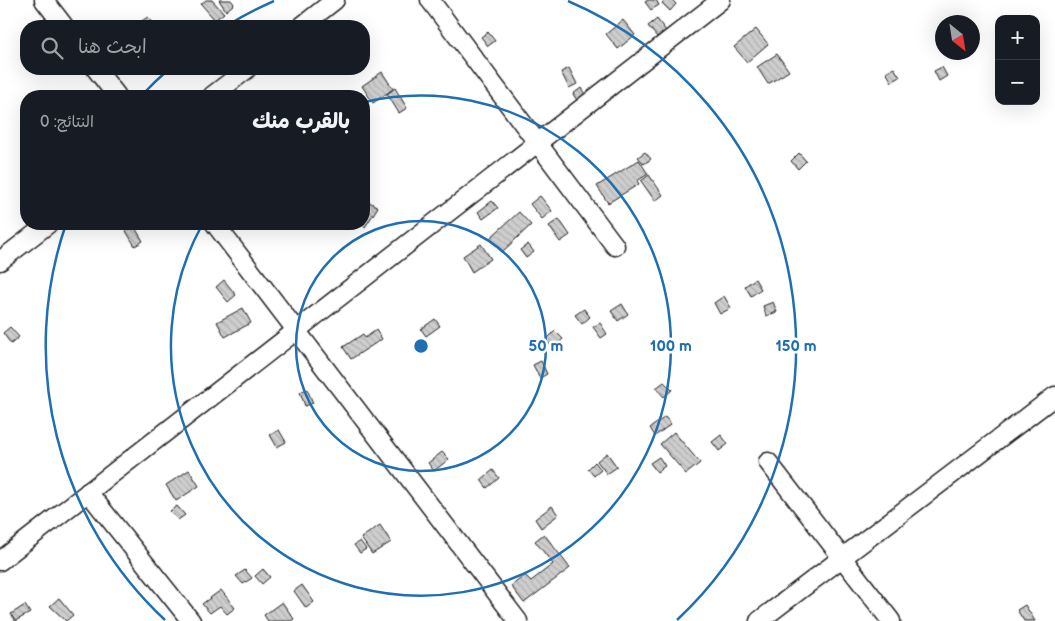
<!DOCTYPE html>
<html lang="ar">
<meta charset="utf-8">
<style>
body{margin:0;font-family:"Balsamiq Sans","Playpen Sans Arabic",sans-serif;background:#20242c;color:#f1f3f6;direction:rtl}
.controls{position:absolute;right:15px;top:15px;display:grid;overflow:hidden;border-radius:10px;box-shadow:0 5px 20px #0002}
.controls button{width:45px;height:45px;display:grid;place-items:center;padding:0;border:0;border-bottom:1px solid #363941;background:#171b24;color:#f1f3f6;font:25px sans-serif}
.compass{position:absolute;left:935px;top:15px;width:45px;height:45px;border-radius:50%;background:#171b24;box-shadow:0 5px 20px #0002;rotate:150deg}
.list{margin:0;padding:0;list-style:none}
h2{display:flex;justify-content:space-between;align-items:center;height:65px;margin:0;padding:0 20px;font-size:21px}
h2 small{font-size:16px;font-weight:400;color:#9ea1a6}
.icon{flex:none;width:28px;height:28px;fill:none;stroke:currentColor;stroke-width:2;stroke-linecap:round;stroke-linejoin:round}
.map{position:relative;flex:none;width:1055px;height:621px;overflow:hidden;direction:ltr}
.search{position:absolute;background:#171b24;box-shadow:0 5px 20px #0002;left:20px;top:20px;width:350px;height:55px;display:flex;align-items:center;gap:12px;box-sizing:border-box;padding:0 18px;border-radius:20px;color:#9ea1a6;font-size:19px}
.panel{position:absolute;background:#171b24;box-shadow:0 5px 20px #0002;left:20px;top:90px;width:350px;height:140px;border-radius:20px;direction:rtl}
.map>svg:first-child{display:block}
.building{fill:url(#building-back-hatch);stroke:#1c1c1c}
.lines{fill:none;stroke-linecap:round;stroke-linejoin:round}
.minor-casing{stroke:#1c1c1c;stroke-width:21}
.minor{stroke:#fff;stroke-width:18}
.ring{fill:none;stroke:#1f6fb2;stroke-width:2.5}
.centre{fill:#1f6fb2;stroke:#fff;stroke-width:2.5}
.ring-label{font-size:15px;text-anchor:middle;font-weight:bold;fill:#1f6fb2;stroke:#fff;stroke-width:5;stroke-linejoin:round;paint-order:stroke}
</style>
<div class="map">
<svg width="1055" height="621" viewBox="0 0 1055 621">
<defs>
<pattern id="building-back-hatch" width="6" height="6" patternUnits="userSpaceOnUse" patternTransform="scale(1.25)"><rect width="6" height="6" fill="#cecece"/><path d="M-1 5l2 2M0 0l6 6M5-1l2 2" fill="none" stroke="#b0b0b0"/></pattern>
</defs>
<rect width="100%" height="100%" fill="#fff"/>
<filter id="ink" filterUnits="userSpaceOnUse"><feTurbulence type="fractalNoise" baseFrequency=".02" numOctaves="2"/><feDisplacementMap in="SourceGraphic" scale="10" xChannelSelector="R" yChannelSelector="G"/><feConvolveMatrix kernelMatrix="1 2 1 2 8 2 1 2 1" color-interpolation-filters="sRGB"/></filter>
<g filter="url(#ink)">
<g class="building">
<polygon points="206,0 212,0 224,13 215,20 201,4"/>
<polygon points="219,0 231,0 234,4 226,11"/>
<polygon points="648,0 656,0 659,5 651,10 645,2"/>
<polygon points="665,0 672,0 676,4 670,11 662,3"/>
<polygon points="148,17 154,26 142,26 140,22"/>
<polygon points="657,19 666,31 657,37 648,26"/>
<polygon points="623,20 635,35 618,49 606,34"/>
<polygon points="756,29 768,44 747,62 734,47"/>
<polygon points="488,32 495,41 488,46 481,37"/>
<polygon points="777,54 789,71 768,84 757,67"/>
<polygon points="942,67 947,76 939,81 934,71"/>
<polygon points="569,68 577,84 569,88 561,72"/>
<polygon points="894,68 900,77 892,82 886,72"/>
<polygon points="382,72 393,89 373,103 362,86"/>
<polygon points="395,88 407,108 399,113 387,94"/>
<polygon points="581,88 586,96 578,102 573,94"/>
<polygon points="645,152 651,159 644,164 638,157"/>
<polygon points="799,153 806,161 798,169 791,161"/>
<polygon points="639,160 648,174 637,181 639,184 608,203 597,186"/>
<polygon points="649,175 663,195 655,201 641,181"/>
<polygon points="540,196 552,211 542,219 530,204"/>
<polygon points="364,199 378,207 365,227 359,224 364,224"/>
<polygon points="492,201 498,208 483,219 478,212"/>
<polygon points="519,212 531,225 502,252 490,238"/>
<polygon points="559,219 570,235 560,242 549,226"/>
<polygon points="134,226 143,241 135,246 126,231"/>
<polygon points="481,244 491,259 472,272 463,256"/>
<polygon points="528,244 534,252 526,258 520,250"/>
<polygon points="755,279 761,289 751,296 745,286"/>
<polygon points="224,280 236,295 228,302 216,287"/>
<polygon points="724,296 731,308 720,314 714,303"/>
<polygon points="773,302 777,312 766,316 763,306"/>
<polygon points="622,304 628,314 618,321 611,311"/>
<polygon points="243,308 251,323 225,337 217,322"/>
<polygon points="584,309 590,317 582,324 575,315"/>
<polygon points="435,319 440,326 426,336 421,329"/>
<polygon points="600,323 607,334 601,338 593,327"/>
<polygon points="10,327 19,337 11,344 3,333"/>
<polygon points="376,330 382,339 351,359 343,347 363,334 365,338"/>
<polygon points="555,331 563,339 553,348 546,340"/>
<polygon points="541,361 547,374 540,378 533,365"/>
<polygon points="664,382 672,390 664,397 656,388"/>
<polygon points="307,389 313,403 305,406 300,392"/>
<polygon points="665,417 671,424 655,436 650,428"/>
<polygon points="279,430 286,442 277,447 270,435"/>
<polygon points="674,432 700,463 686,474 660,444"/>
<polygon points="721,435 728,444 719,451 712,442"/>
<polygon points="442,452 449,459 434,471 428,463"/>
<polygon points="607,453 617,467 607,474 597,461"/>
<polygon points="659,457 665,466 657,472 650,463"/>
<polygon points="595,462 601,470 594,476 588,469"/>
<polygon points="189,470 199,486 176,501 166,485"/>
<polygon points="493,470 499,478 487,488 481,480"/>
<polygon points="177,506 185,515 178,520 170,511"/>
<polygon points="552,506 558,515 541,528 535,519"/>
<polygon points="380,525 391,542 372,554 361,538"/>
<polygon points="544,534 570,568 524,603 511,586 525,575 531,581 553,564 535,541"/>
<polygon points="360,541 366,549 360,553 354,545"/>
<polygon points="263,569 270,577 262,584 255,576"/>
<polygon points="245,570 252,578 243,584 236,576"/>
<polygon points="302,585 314,602 306,608 294,591"/>
<polygon points="221,590 235,608 227,614 220,606 210,613 202,604"/>
<polygon points="59,598 73,615 66,621 50,606"/>
<polygon points="282,602 294,619 291,621 268,621 264,615"/>
<polygon points="25,605 30,613 15,621 11,614"/>
<polygon points="1025,605 1035,621 1024,621 1017,610"/>
</g>
<g class="lines">
<g class="minor-casing">
<g id="minor">
<polyline points="44,0 64,26"/>
<polyline points="430,0 615,246"/>
<polyline points="302,26 335,0"/>
<polyline points="96,69 117,96"/>
<polyline points="212,96 247,69"/>
<polyline points="215,224 518,621"/>
<polyline points="0,261 48,224"/>
<polyline points="768,462 891,621"/>
<polyline points="88,492 191,621"/>
<polyline points="0,561 721,0"/>
<polyline points="759,621 1055,396"/>
</g>
</g>
<use href="#minor" class="minor"/>
</g>
</g>
<g class="ring">
<circle cx="421" cy="346" r="125"/>
<path d="M365 102A250 250 0 1 1 202 225"/>
<path d="M165 620A375 375 0 0 1 66 224M142 95A375 375 0 0 1 168 70M228 25A375 375 0 0 1 274 1M568 1A375 375 0 0 1 677 620"/>
</g>
<circle cx="421" cy="346" r="8" class="centre"/>
<g class="ring-label">
<text x="546" y="351">50 m</text>
<text x="671" y="351">100 m</text>
<text x="796" y="351">150 m</text>
</g>
</svg>
<div class="controls">
<button>+</button>
<button>−</button>
</div>
<svg class="compass" viewBox="-18 -18 36 36"><path d="M0-13l5 13h-10z" fill="#e53935"/><path d="M0 13l5-13h-10z" fill="#9ea1a6"/></svg>
<div class="search"><svg class="icon" aria-label="search" viewBox="0 0 24 24"><circle cx="10" cy="10" r="6"/><path d="M15 15l6 6"/></svg>ابحث هنا</div>
<section class="panel">
<h2>بالقرب منك<small>النتائج: 0</small></h2>
<ul class="list">
</ul>
</section>
</div>
